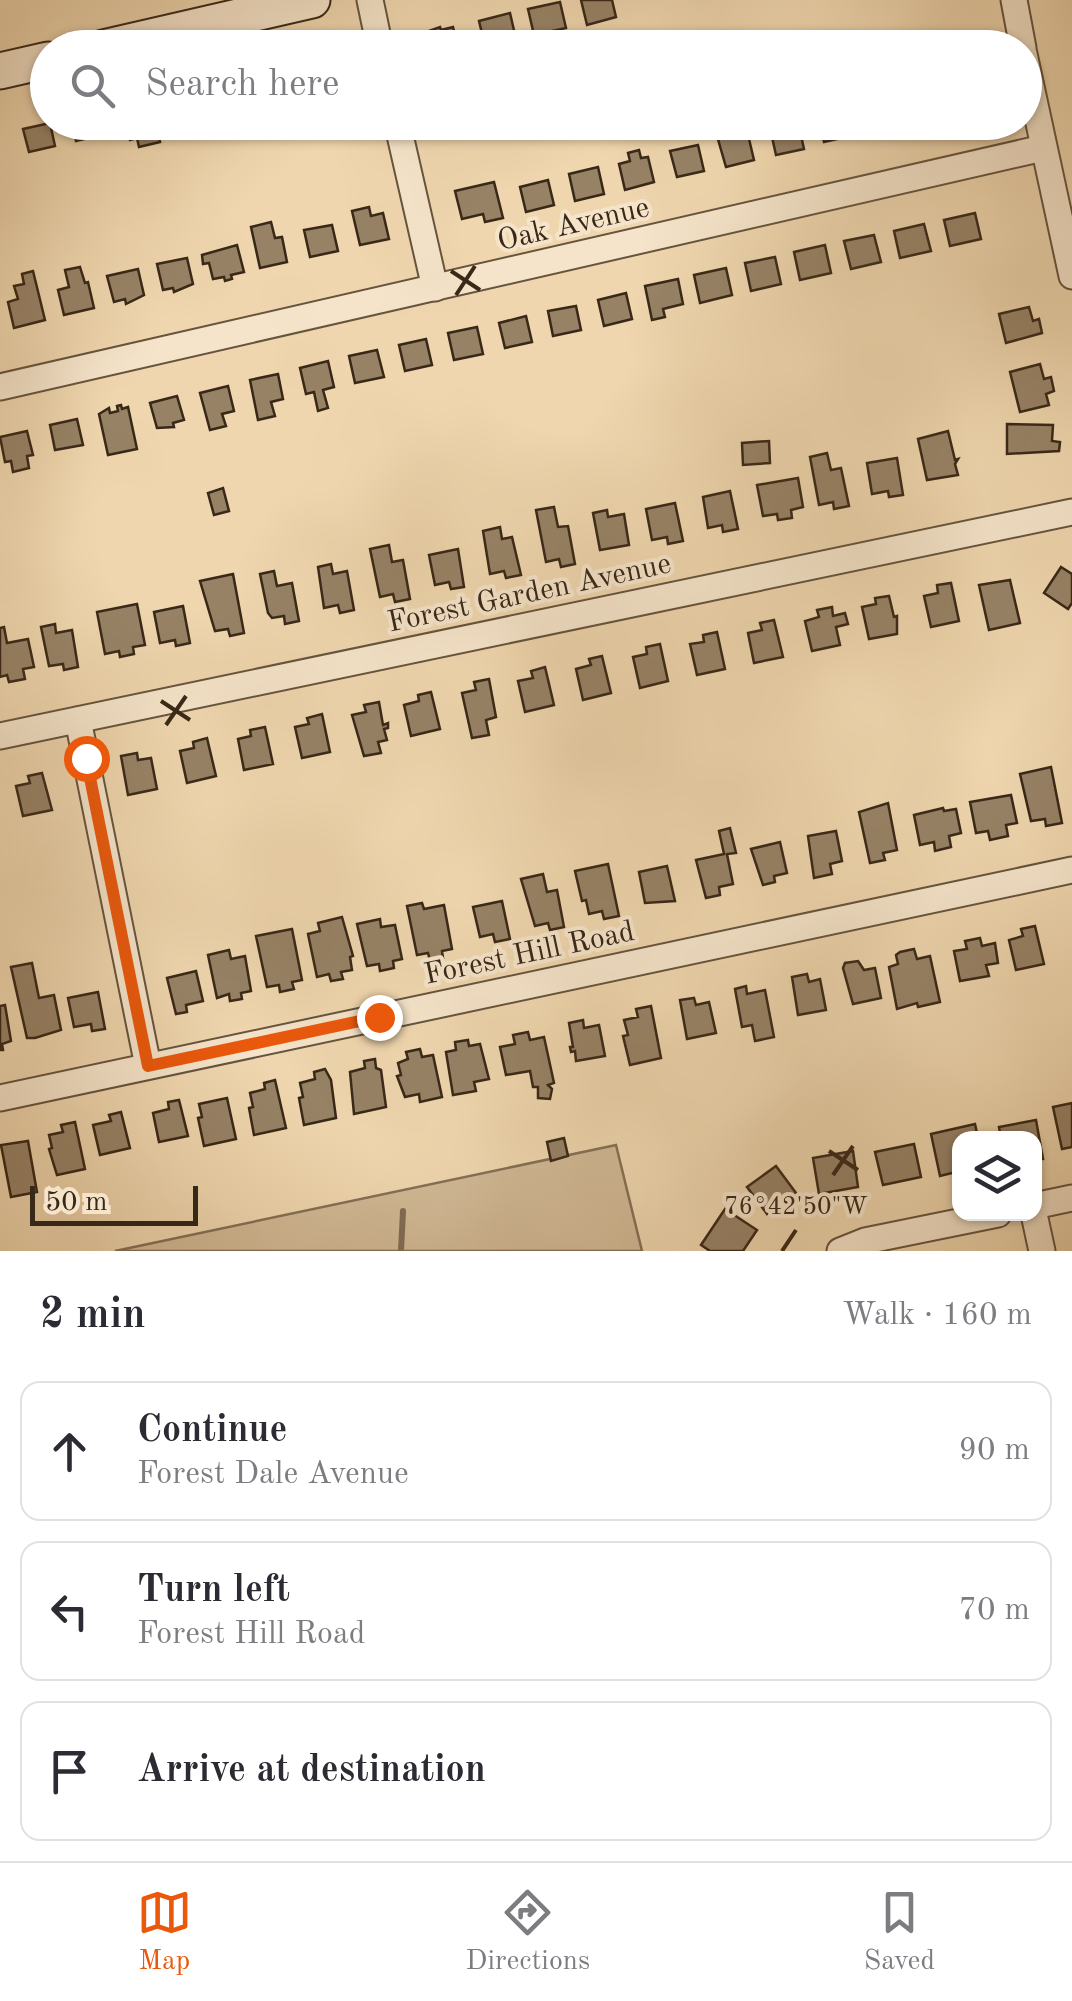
<!DOCTYPE html>
<meta charset="utf-8">
<style>
body{margin:0;font-family:"Old Standard TT",serif;background:#f7f7f7;color:#2b2b33}
.controls{position:absolute;right:30px;bottom:30px;display:grid;overflow:hidden;border-radius:20px;box-shadow:0 2px 8px #0004}
.controls button{width:90px;height:90px;display:grid;place-items:center;padding:0;border:0;border-bottom:2px solid #e1e1e2;background:#fff;color:#2b2b33;font:50px sans-serif}
.scale{position:absolute;left:30px;bottom:25px;width:168px;box-sizing:border-box;padding-left:10px;border:5px solid #382817;border-top:0;font-size:28px;line-height:35px;white-space:nowrap;color:#382817;-webkit-text-stroke:8px #f5e4ca;paint-order:stroke}
.stop{position:absolute;width:30px;height:30px;margin:-22px;border:8px solid #ea580c;border-radius:50%;background:#fff}
.stop.end{background:#ea580c;border-color:#fff;box-shadow:0 2px 10px #0008}
.list{margin:0;padding:0;list-style:none}
h2{display:flex;justify-content:space-between;align-items:center;height:130px;margin:0;padding:0 40px;font-size:42px}
h2 small{font-size:32px;font-weight:400;color:#7c7c81}
.list li{display:grid;grid-template-columns:65px 1fr auto;gap:30px;align-items:center;box-sizing:border-box;height:140px;margin:0 20px 20px;padding:0 20px;border:2px solid #e1e1e2;border-radius:20px}
.list b{display:block;font-size:38px;white-space:nowrap}
.list p{margin:0;font-size:32px;white-space:nowrap;color:#7c7c81}
.list em{font-size:32px;font-style:normal;color:#7c7c81}
.icon{flex:none;width:55px;height:55px;fill:none;stroke:currentColor;stroke-width:2;stroke-linecap:round;stroke-linejoin:round}
.map{position:relative;flex:none;width:1072px;height:1251px;overflow:hidden}
.search{position:absolute;background:#fff;box-shadow:0 2px 8px #0004;left:30px;right:30px;top:30px;height:110px;display:flex;align-items:center;gap:25px;box-sizing:border-box;padding:0 35px;border-radius:55px;color:#7c7c81;font-size:38px}
.sheet{height:610px;background:#fff}
nav{display:flex;justify-content:space-around;align-items:center;box-sizing:border-box;height:140px;border-top:2px solid #e1e1e2;background:#fff;font-size:28px;color:#7c7c81}
nav a{display:grid;justify-items:center;gap:5px}
nav .on{color:#ea580c}
.map>svg:first-child{display:block}
.green{fill:#d0b894;stroke:#847056;stroke-width:2.5}
.lines{fill:none;stroke-linecap:round;stroke-linejoin:round}
.stream{stroke:#816d53;stroke-width:6}
.building{fill:#978266;stroke:#382817;stroke-width:2.5}
.street-casing{stroke:#66543d;stroke-width:29}
.secondary-casing{stroke:#382817;stroke-width:39}
.street{stroke:#f5e4ca;stroke-width:25}
.secondary{stroke:#f5e4ca;stroke-width:35}
.route{stroke:#ea580c;stroke-width:12}
.ticks{fill:none;stroke:#382817;stroke-width:4}
.labels{text-anchor:middle;stroke-width:8;stroke-linejoin:round;paint-order:stroke}
.street-label{font-size:30px;fill:#382817;stroke:#f5e4ca}
.ticks-label{font-size:25px;text-anchor:middle;fill:#382817;stroke:#f5e4ca;stroke-width:8;stroke-linejoin:round;paint-order:stroke}
</style>
<div class="map">
<svg width="1072" height="1251" viewBox="0 0 1072 1251">
<rect width="100%" height="100%" fill="#efd6ae"/>
<filter id="stains"><feTurbulence type="fractalNoise" baseFrequency=".002" numOctaves="4"/><feColorMatrix values="0 0 0 0 .2 0 0 0 0 .09 0 0 0 0 .02 0 0 0 .5 -.17"/></filter>
<radialGradient id="worn" r=".72"><stop offset=".6" stop-color="#630" stop-opacity="0"/><stop offset="1" stop-color="#630" stop-opacity=".3"/></radialGradient>
<polygon class="green" points="616,1145 642,1251 115,1251"/>
<g class="lines">
<polyline class="stream" points="401,1251 403,1211"/>
</g>
<g class="building">
<polygon points="581,0 612,0 616,17 587,25"/>
<polygon points="560,2 566,28 534,35 528,9"/>
<polygon points="510,13 516,39 485,46 479,21"/>
<polygon points="440,27 441,30 453,27 458,48 423,48 420,34"/>
<polygon points="72,122 102,122 105,134 76,141"/>
<polygon points="126,122 156,122 160,142 139,147 137,138 130,140"/>
<polygon points="713,122 745,122 754,160 726,167"/>
<polygon points="798,122 804,149 776,155 770,128"/>
<polygon points="820,122 852,122 855,135 824,142"/>
<polygon points="50,123 55,146 29,152 23,129"/>
<polygon points="698,145 704,171 677,177 670,151"/>
<polygon points="639,150 641,158 648,157 654,182 625,190 619,164 630,161 628,153"/>
<polygon points="598,167 604,194 575,201 569,174"/>
<polygon points="548,180 554,205 526,212 520,187"/>
<polygon points="494,182 503,218 485,222 483,214 462,219 455,191"/>
<polygon points="369,207 371,216 383,213 389,239 360,245 352,211"/>
<polygon points="975,213 981,239 950,246 944,220"/>
<polygon points="271,222 275,238 282,237 287,262 260,268 251,227"/>
<polygon points="924,224 931,251 900,258 894,231"/>
<polygon points="332,225 338,251 310,257 304,230"/>
<polygon points="874,235 881,262 851,269 844,241"/>
<polygon points="237,245 244,272 231,275 232,279 225,281 224,277 213,279 209,263 203,264 202,255"/>
<polygon points="825,245 831,273 800,280 794,252"/>
<polygon points="775,257 781,284 751,291 745,263"/>
<polygon points="187,258 193,284 174,292 173,288 163,290 157,264"/>
<polygon points="80,267 85,283 88,282 94,308 64,315 58,290 69,287 65,270"/>
<polygon points="726,268 732,295 700,303 694,275"/>
<polygon points="138,269 144,295 126,304 125,299 114,302 107,276"/>
<polygon points="33,271 45,320 14,328 8,302 18,299 14,286 24,284 22,274"/>
<polygon points="678,279 683,304 663,309 665,317 652,320 645,286"/>
<polygon points="626,293 632,319 604,326 598,300"/>
<polygon points="576,306 581,330 553,336 548,311"/>
<polygon points="1029,307 1033,321 1039,319 1042,333 1006,343 999,314"/>
<polygon points="526,316 532,342 505,348 499,323"/>
<polygon points="477,327 483,354 454,360 448,333"/>
<polygon points="426,339 432,365 405,371 399,345"/>
<polygon points="377,350 384,377 355,383 349,356"/>
<polygon points="328,361 334,387 323,390 328,408 318,411 314,392 306,394 300,368"/>
<polygon points="1040,364 1044,379 1051,377 1054,391 1046,394 1049,405 1020,412 1010,372"/>
<polygon points="278,374 283,399 271,402 275,416 258,420 250,380"/>
<polygon points="228,386 234,411 222,414 226,426 210,430 200,393"/>
<polygon points="177,396 184,420 173,423 174,427 157,428 150,403"/>
<polygon points="121,405 122,409 128,407 137,449 108,455 99,414 109,408 110,413 118,411 117,406"/>
<polygon points="77,419 83,445 55,450 50,425"/>
<polygon points="1007,424 1053,425 1052,441 1060,442 1059,451 1007,454"/>
<polygon points="27,431 33,455 27,456 29,468 13,472 11,461 5,462 0,437"/>
<polygon points="948,431 955,460 958,459 955,464 958,475 927,480 918,439"/>
<polygon points="769,441 770,463 743,465 742,443"/>
<polygon points="827,453 831,470 841,468 849,506 834,509 833,502 819,505 810,457"/>
<polygon points="897,458 903,495 889,497 888,491 872,494 867,463"/>
<polygon points="798,478 803,507 791,510 792,518 778,520 777,514 763,516 757,485"/>
<polygon points="223,488 229,511 214,515 208,493"/>
<polygon points="730,491 738,529 723,532 722,525 708,528 703,497"/>
<polygon points="675,503 683,541 668,544 667,537 652,540 646,509"/>
<polygon points="554,507 558,527 568,526 575,564 561,567 559,559 546,562 536,510"/>
<polygon points="607,510 608,517 624,514 629,545 600,550 593,513"/>
<polygon points="500,527 502,539 512,537 521,575 506,578 504,571 490,574 483,531"/>
<polygon points="389,545 392,562 403,560 410,599 395,602 393,594 380,597 370,549"/>
<polygon points="458,549 464,587 451,589 449,582 435,585 429,555"/>
<polygon points="331,564 333,574 347,571 354,610 340,613 338,605 324,608 318,567"/>
<polygon points="1061,567 1072,574 1072,603 1068,609 1044,593"/>
<polygon points="274,571 277,586 292,583 299,621 285,624 284,616 272,618 268,613 260,574"/>
<polygon points="233,574 244,633 230,636 228,629 215,631 200,581"/>
<polygon points="1010,580 1020,623 989,630 979,585"/>
<polygon points="951,583 959,621 931,627 924,596 938,593 937,585"/>
<polygon points="889,596 894,617 897,616 897,634 869,639 862,607 876,604 875,598"/>
<polygon points="137,604 145,645 133,647 134,654 120,657 119,651 105,654 97,612"/>
<polygon points="183,606 190,643 176,646 175,640 160,643 154,612"/>
<polygon points="832,607 833,616 845,613 848,624 836,627 840,645 812,651 805,621 819,617 817,610"/>
<polygon points="774,620 783,657 754,663 748,633 762,630 760,623"/>
<polygon points="55,624 56,633 72,630 78,667 64,670 63,664 49,666 41,627"/>
<polygon points="4,627 7,643 28,639 34,667 23,669 25,679 9,682 7,675 0,677 0,628"/>
<polygon points="717,632 725,669 697,675 690,644 704,642 703,635"/>
<polygon points="660,644 668,681 640,688 633,657 647,654 646,647"/>
<polygon points="602,656 611,693 583,700 576,669 591,665 589,659"/>
<polygon points="545,667 554,705 525,712 518,681 533,678 531,671"/>
<polygon points="489,679 496,717 486,720 489,735 472,738 462,693 476,690 474,682"/>
<polygon points="431,692 440,729 411,736 404,705 419,701 418,695"/>
<polygon points="379,702 383,725 388,723 388,728 384,729 387,740 378,742 381,753 364,756 352,715 366,712 364,705"/>
<polygon points="322,714 330,752 302,758 295,727 309,724 307,718"/>
<polygon points="265,727 273,764 244,770 238,739 251,736 250,730"/>
<polygon points="207,738 216,776 187,783 180,751 194,748 193,742"/>
<polygon points="137,753 138,760 151,758 157,789 128,795 121,756"/>
<polygon points="1051,767 1062,823 1046,826 1045,819 1031,821 1020,774"/>
<polygon points="42,773 52,810 23,816 16,786 30,783 28,776"/>
<polygon points="1011,795 1017,823 1006,825 1008,836 990,840 988,831 976,833 970,802"/>
<polygon points="888,803 897,850 883,853 885,860 870,863 859,812"/>
<polygon points="943,808 944,811 956,809 961,833 949,836 951,847 935,851 934,842 920,845 914,815"/>
<polygon points="730,828 736,853 727,854 733,884 719,887 720,895 706,898 696,860 724,854 719,831"/>
<polygon points="836,831 842,861 830,864 832,874 814,878 808,836"/>
<polygon points="780,842 787,873 774,876 775,882 763,885 751,849"/>
<polygon points="608,864 619,916 604,919 602,911 589,914 586,900 582,901 575,871"/>
<polygon points="667,866 675,901 645,903 639,872"/>
<polygon points="543,874 547,892 557,890 564,927 550,930 548,923 535,926 521,879"/>
<polygon points="502,901 510,939 495,942 493,934 480,937 473,907"/>
<polygon points="422,903 424,909 444,905 452,949 442,951 443,958 430,961 428,953 417,955 407,906"/>
<polygon points="342,917 353,956 350,957 352,970 341,972 343,979 331,981 329,974 317,977 308,934 320,931 318,923"/>
<polygon points="380,919 381,927 395,925 402,959 393,961 394,968 380,971 379,964 367,966 357,924"/>
<polygon points="1035,926 1044,964 1016,970 1009,940 1023,936 1021,929"/>
<polygon points="292,929 302,980 292,982 294,989 280,992 279,985 267,987 256,936"/>
<polygon points="980,938 982,946 995,943 998,963 986,965 989,976 960,981 954,951 967,949 965,941"/>
<polygon points="914,949 917,959 930,956 940,1002 918,1007 917,1003 897,1009 889,967 898,964 896,955 900,952"/>
<polygon points="229,950 231,959 245,956 251,991 241,993 242,999 230,1001 229,994 217,998 208,955"/>
<polygon points="858,961 864,970 875,968 881,998 853,1004 843,968 845,963"/>
<polygon points="32,963 39,998 54,995 61,1030 35,1038 27,1038 11,967"/>
<polygon points="196,971 203,1001 186,1005 187,1012 176,1014 167,978"/>
<polygon points="807,974 809,982 820,979 826,1010 798,1015 792,977"/>
<polygon points="746,986 747,994 765,990 774,1037 755,1041 752,1025 742,1027 735,989"/>
<polygon points="98,992 105,1029 92,1031 91,1024 74,1027 68,998"/>
<polygon points="694,998 696,1005 709,1002 716,1033 687,1039 680,1000"/>
<polygon points="5,1005 11,1041 2,1044 3,1050 0,1050 0,1006"/>
<polygon points="651,1006 661,1058 630,1065 623,1036 628,1035 624,1020 638,1017 636,1009"/>
<polygon points="583,1020 584,1028 599,1025 605,1056 576,1061 575,1051 571,1052 570,1047 573,1047 569,1023"/>
<polygon points="528,1032 530,1040 544,1037 554,1083 548,1085 552,1089 550,1099 538,1098 538,1087 533,1087 530,1071 506,1075 500,1047 515,1044 513,1035"/>
<polygon points="468,1040 469,1046 480,1044 489,1079 474,1082 476,1091 453,1095 446,1052 456,1050 455,1042"/>
<polygon points="420,1049 422,1057 433,1055 442,1097 420,1102 419,1094 405,1097 397,1076 401,1075 398,1063 408,1059 406,1052"/>
<polygon points="375,1059 376,1068 381,1070 386,1107 354,1114 350,1072 365,1068 364,1061"/>
<polygon points="325,1069 331,1080 336,1118 304,1125 299,1098 303,1097 300,1083 315,1079 314,1072"/>
<polygon points="275,1080 286,1128 254,1135 249,1108 253,1107 250,1093 265,1089 264,1083"/>
<polygon points="227,1098 236,1139 204,1146 198,1118 202,1117 199,1104"/>
<polygon points="179,1100 188,1136 159,1142 153,1113 169,1109 168,1102"/>
<polygon points="1072,1103 1072,1147 1062,1149 1053,1107"/>
<polygon points="121,1112 130,1148 100,1155 93,1125 111,1121 109,1115"/>
<polygon points="1036,1120 1043,1159 1034,1160 1034,1138 1001,1138 999,1127"/>
<polygon points="75,1122 85,1169 57,1175 49,1149 52,1148 49,1135 63,1132 61,1125"/>
<polygon points="975,1124 978,1138 960,1138 960,1171 940,1176 931,1134"/>
<polygon points="564,1138 568,1156 551,1161 547,1142"/>
<polygon points="28,1141 37,1192 11,1197 1,1145"/>
<polygon points="914,1144 921,1177 883,1185 875,1152"/>
<polygon points="853,1151 858,1187 819,1194 813,1158"/>
<polygon points="776,1166 796,1193 767,1214 747,1187"/>
<polygon points="725,1209 757,1230 743,1251 710,1251 701,1245"/>
</g>
<g class="lines">
<g class="street-casing">
<g id="street">
<polyline points="370,0 380,48"/>
<polyline points="1014,0 1023,48"/>
<polyline points="1024,54 1072,276"/>
<polyline points="397,122 435,288"/>
<polyline points="0,387 1043,148"/>
<polyline points="78,720 148,1066"/>
<polyline points="0,736 1072,512"/>
<polyline points="0,1098 1072,870"/>
<polyline points="1034,1206 1072,1198"/>
<polyline points="1034,1214 1042,1251"/>
<polyline points="840,1251 865,1241 998,1214"/>
</g>
</g>
<g class="secondary-casing">
<g id="secondary">
<polyline points="103,48 312,0"/>
<polyline points="0,71 48,60"/>
</g>
</g>
<use href="#street" class="street"/>
<use href="#secondary" class="secondary"/>
</g>
<g class="lines">
<polyline class="route" points="86,758 148,1066 379,1017"/>
</g>
<path class="ticks" d="M451,271L480,290M456,295L475,266M161,701L190,720M166,725L186,696M829,1151L858,1170M833,1175L853,1146M782,1251L796,1230"/>
<g class="labels">
<g class="street-label">
<text transform="translate(573 223) rotate(-13)" y="10">Oak Avenue</text>
<text transform="translate(529 592) rotate(-12)" y="10">Forest Garden Avenue</text>
<text transform="translate(529 952) rotate(-12)" y="10">Forest Hill Road</text>
</g>
</g>
<g class="ticks-label">
<text x="796" y="1214">76°42'50"W</text>
</g>
<rect width="100%" height="100%" filter="url(#stains)"/>
<rect width="100%" height="100%" fill="url(#worn)"/>
</svg>
<div class="controls">
<button><svg class="icon" aria-label="layers" viewBox="0 0 24 24"><path d="M12 4l9 5-9 5-9-5zM3 14l9 5 9-5"/></svg></button>
</div>
<div class="scale">50 m</div>
<div class="stop" style="left:86px;top:758px"></div>
<div class="stop end" style="left:379px;top:1017px"></div>
<div class="search"><svg class="icon" aria-label="search" viewBox="0 0 24 24"><circle cx="10" cy="10" r="6"/><path d="M15 15l6 6"/></svg>Search here</div>
</div>
<section class="sheet">
<h2>2 min<small>Walk · 160 m</small></h2>
<ul class="list">
<li><svg class="icon" aria-label="ahead" viewBox="0 0 24 24"><path d="M12 20V5M6 11l6-6 6 6"/></svg><div><b>Continue</b><p>Forest Dale Avenue</p></div><em>90 m</em></li>
<li><svg class="icon" aria-label="left" viewBox="0 0 24 24"><path d="M17 20v-9H6M10 6l-5 5 5 5"/></svg><div><b>Turn left</b><p>Forest Hill Road</p></div><em>70 m</em></li>
<li><svg class="icon" aria-label="arrive" viewBox="0 0 24 24"><path d="M6 21V4h12l-3 4 3 4H6"/></svg><div><b>Arrive at destination</b></div></li>
</ul>
</section>
<nav>
<a class="on"><svg class="icon" aria-label="map" viewBox="0 0 24 24"><path d="M3 6l6-2 6 2 6-2v14l-6 2-6-2-6 2zM9 4v14M15 6v14"/></svg>Map</a>
<a><svg class="icon" aria-label="directions" viewBox="0 0 24 24"><path d="M12 3l9 9-9 9-9-9zM9 14v-3h6M13 9l2 2-2 2"/></svg>Directions</a>
<a><svg class="icon" aria-label="saved" viewBox="0 0 24 24"><path d="M7 4h10v16l-5-4-5 4z"/></svg>Saved</a>
</nav>
